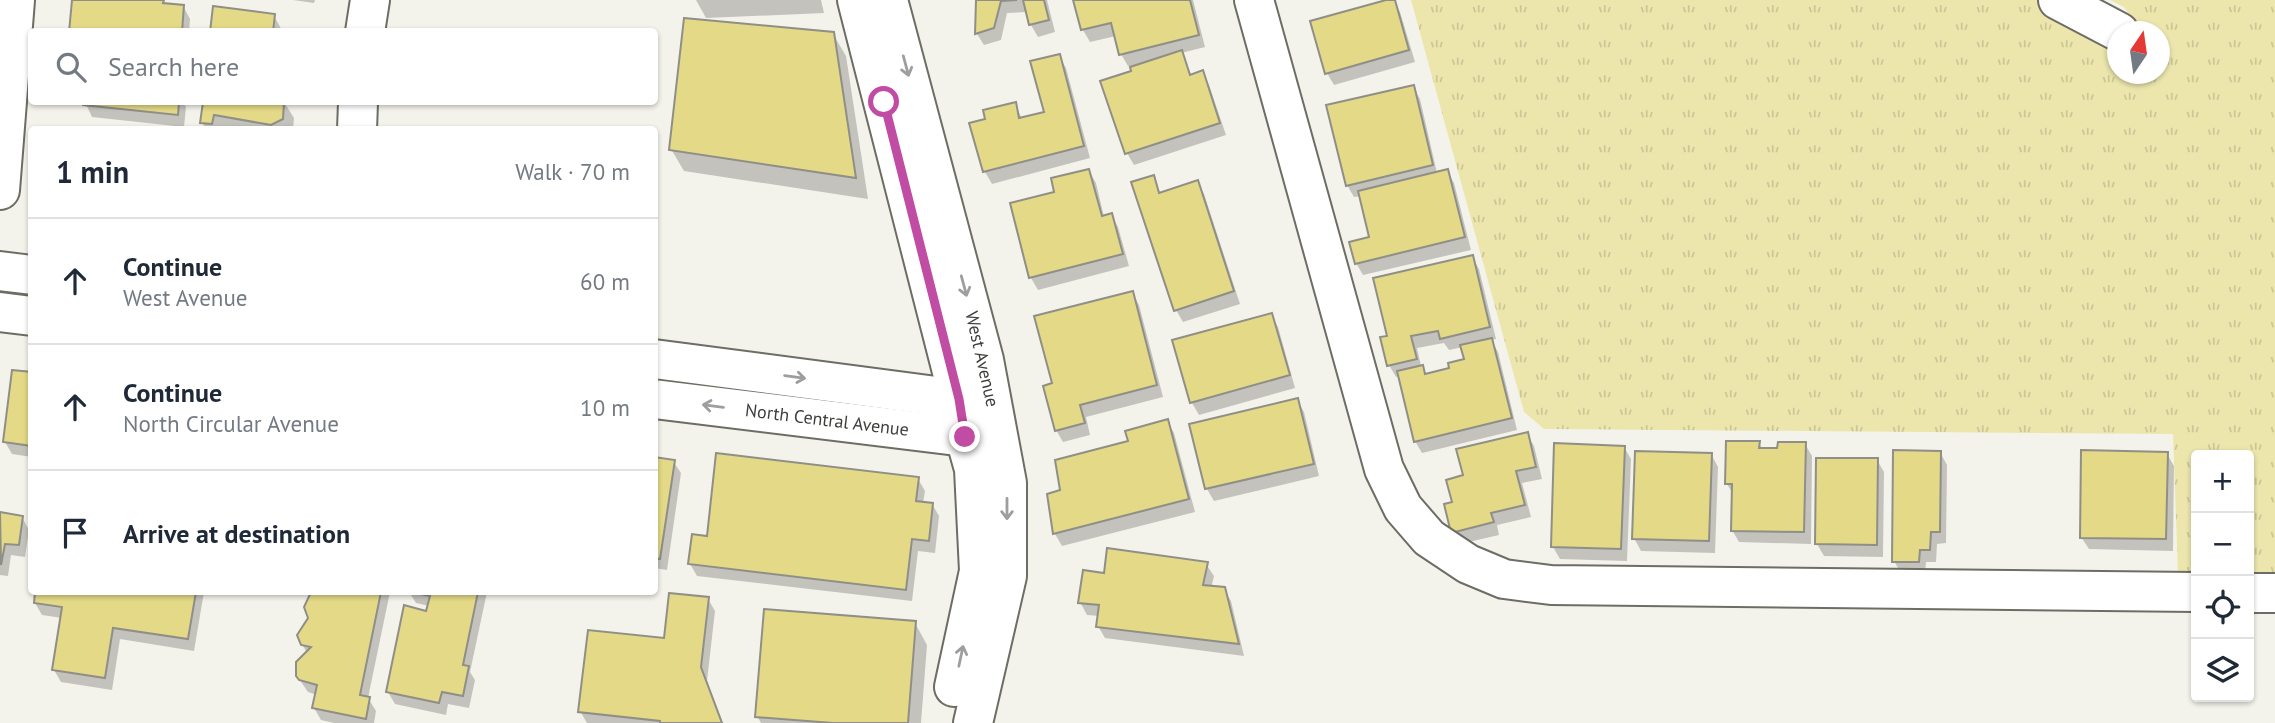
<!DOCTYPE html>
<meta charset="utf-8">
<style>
body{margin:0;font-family:"PT Sans",sans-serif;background:#f2f2f3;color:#1f2937}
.controls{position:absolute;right:21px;bottom:21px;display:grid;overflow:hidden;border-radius:7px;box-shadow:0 2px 5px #0004}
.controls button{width:63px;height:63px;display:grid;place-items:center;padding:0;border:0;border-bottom:2px solid #e0e1e3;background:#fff;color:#1f2937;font:35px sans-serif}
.compass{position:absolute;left:2107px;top:21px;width:63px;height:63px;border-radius:50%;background:#fff;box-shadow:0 2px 5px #0004;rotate:13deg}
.stop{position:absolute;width:21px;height:21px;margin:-16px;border:5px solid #c14ca3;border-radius:50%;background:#fff}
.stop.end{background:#c14ca3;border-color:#fff;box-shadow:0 2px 7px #0008}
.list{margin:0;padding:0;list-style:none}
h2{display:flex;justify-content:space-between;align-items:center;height:91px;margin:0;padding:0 28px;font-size:30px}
h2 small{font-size:23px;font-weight:400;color:#747a83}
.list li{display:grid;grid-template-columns:46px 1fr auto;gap:21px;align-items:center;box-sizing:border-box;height:126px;padding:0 28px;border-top:2px solid #e0e1e3}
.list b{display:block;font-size:26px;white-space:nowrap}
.list p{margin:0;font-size:23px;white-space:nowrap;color:#747a83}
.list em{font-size:23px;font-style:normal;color:#747a83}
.icon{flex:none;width:38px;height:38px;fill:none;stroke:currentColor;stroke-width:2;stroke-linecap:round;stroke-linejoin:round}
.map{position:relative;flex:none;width:2275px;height:723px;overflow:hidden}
.search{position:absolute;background:#fff;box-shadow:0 2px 5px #0004;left:28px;top:28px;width:630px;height:77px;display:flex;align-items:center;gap:18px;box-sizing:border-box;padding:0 24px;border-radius:7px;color:#747a83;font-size:26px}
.panel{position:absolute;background:#fff;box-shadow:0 2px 5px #0004;left:28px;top:126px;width:630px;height:469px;border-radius:7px}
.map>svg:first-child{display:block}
.grass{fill:url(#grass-tufts)}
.shadow{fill:#0003;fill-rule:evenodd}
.building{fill:#e3d986;stroke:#8f8f87;stroke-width:2}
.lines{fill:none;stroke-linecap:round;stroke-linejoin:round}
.minor-casing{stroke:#6d6d65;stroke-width:42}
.minor{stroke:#fff;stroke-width:38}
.oneway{stroke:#9e9e9c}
.route{stroke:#c14ca3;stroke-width:9}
.labels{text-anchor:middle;stroke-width:7;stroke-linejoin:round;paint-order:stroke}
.street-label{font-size:18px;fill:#3d3d3a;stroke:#fff}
</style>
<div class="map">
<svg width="2275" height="723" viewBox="0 0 2275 723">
<defs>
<pattern id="grass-tufts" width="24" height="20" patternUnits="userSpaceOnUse" patternTransform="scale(1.75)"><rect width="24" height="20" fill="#ece6ad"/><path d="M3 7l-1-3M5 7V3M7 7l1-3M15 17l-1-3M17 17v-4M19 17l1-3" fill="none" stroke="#cbc696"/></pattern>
</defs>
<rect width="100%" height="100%" fill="#f4f3eb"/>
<polygon class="grass" points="1411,0 2036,0 2081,23 2117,48 2118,74 2160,74 2160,32 2140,31 2124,7 2110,0 2275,0 2275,576 2249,576 2249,455 2196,455 2196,575 2178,575 2173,434 1544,429 1524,412"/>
<g class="shadow">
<polygon points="74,0 163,0 165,4 183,6 190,19 189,32 71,32"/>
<polygon points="293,0 315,0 314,3"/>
<polygon points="696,0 821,0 824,13 706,18"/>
<polygon points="978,0 1047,0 1055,32 1038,37 1031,25 1028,12 1007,13 1001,40 984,45 977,34"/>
<polygon points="1075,0 1193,0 1205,47 1181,53 1192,76 1202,73 1209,85 1226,135 1134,165 1127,153 1133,72 1131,66 1128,66 1121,54 1116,36 1090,42 1083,30"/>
<polygon points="1393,0 1400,12 1415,62 1334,85 1327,73"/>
<polygon points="274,16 283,32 212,32"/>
<polygon points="833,34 846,56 868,199 684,171 671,149"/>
<polygon points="1059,56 1066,68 1090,158 992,184 985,172 972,124 987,120 1015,104 1022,119 1046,113"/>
<polygon points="1413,87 1420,99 1437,173 1447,171 1454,183 1471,250 1363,275 1356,263 1371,238 1361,196 1354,197 1347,185"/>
<polygon points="85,102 183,102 186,107 184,127 92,117"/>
<polygon points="204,102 284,102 294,118 293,130 206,130 202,122"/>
<polygon points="1089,171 1096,183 1104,217 1111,215 1118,227 1129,266 1038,290 1031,278 1012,204 1057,193"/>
<polygon points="1153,177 1161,194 1197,182 1204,194 1240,304 1183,322 1176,310"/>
<path d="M1472,257L1479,269L1496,339L1491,340L1498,352L1517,430L1422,453L1415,441L1400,376L1396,377L1389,365V337ZM1444,343L1449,350L1463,347L1466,360L1451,369L1427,375L1421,366L1417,348Z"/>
<polygon points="1132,293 1139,305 1163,397 1086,417 1090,435 1063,442 1056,430 1054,385"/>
<polygon points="1271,315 1278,327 1295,388 1199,415 1192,403 1174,342"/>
<polygon points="32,374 32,457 12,454 5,442"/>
<polygon points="1297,400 1304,412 1319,476 1214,501 1207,489 1191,425"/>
<polygon points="1167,421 1174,433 1195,512 1062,546 1055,534 1049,495 1062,492 1130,443"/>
<polygon points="1527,434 1534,446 1542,479 1522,483 1531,517 1497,525 1499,535 1460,544 1453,532 1454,503 1465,477"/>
<polygon points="1759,443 1763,450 1779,450 1805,444 1812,456 1811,544 1739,542 1732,530 1733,494 1727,484"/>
<polygon points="1624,447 1631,459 1627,561 1560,559 1553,547"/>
<polygon points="1940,452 1947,465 1946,543 1937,544 1936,562 1926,562 1925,574 1901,573 1894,561"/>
<polygon points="1711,454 1718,467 1715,553 1641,551 1634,538"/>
<polygon points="2167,454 2174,466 2173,551 2089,549 2081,537"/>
<polygon points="654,459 673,461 681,473 667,570 654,568"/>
<polygon points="1877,460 1884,472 1883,557 1824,556 1817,544"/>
<polygon points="918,479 925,491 923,503 932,504 939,516 935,553 918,551 912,601 697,576 690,564 708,538"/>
<polygon points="0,514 22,517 29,530 25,557 11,555 8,576 0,575"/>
<polygon points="1206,564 1214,576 1211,588 1224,589 1231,601 1244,656 1105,638 1098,626 1100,616 1087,615 1080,602 1105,575"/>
<polygon points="37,592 204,592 194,651 120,639 112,690 61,682 54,670 62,618 42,615 35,603"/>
<polygon points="312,592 390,592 368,698 376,711 374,723 334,723 321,720 314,708 317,695 308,692 297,676 307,653 302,644 310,618 306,607"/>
<polygon points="409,592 487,592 470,672 475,680 469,708 448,704 446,715 395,704 388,692 429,606 416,603"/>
<polygon points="708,599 715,611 707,681 723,723 587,723 580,711 666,640"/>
<polygon points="915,623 927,645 921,723 761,723 757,716"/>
</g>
<g class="building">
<polygon points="72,0 164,0 163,3 184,5 182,32 69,32"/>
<polygon points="976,0 1017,0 1001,1 994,28 975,34"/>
<polygon points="1023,0 1044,0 1049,20 1029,25"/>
<polygon points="1073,0 1190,0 1199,35 1119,55 1111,23 1081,30"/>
<polygon points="1386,0 1395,0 1409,50 1325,74 1310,21"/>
<polygon points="213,6 275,14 273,32 210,32"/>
<polygon points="684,18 834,32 856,178 669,150"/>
<polygon points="1182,50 1190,75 1203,70 1220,123 1125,154 1100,81 1131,71 1130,67"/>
<polygon points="1060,54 1084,146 983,172 969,123 985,119 983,110 1016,102 1019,118 1044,112 1030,61"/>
<polygon points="1414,85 1433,165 1346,186 1326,105"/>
<polygon points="83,102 179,102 178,115 83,105"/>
<polygon points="203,102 284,102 283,119 271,125 214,115 212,124 200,123"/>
<polygon points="1089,169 1102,216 1112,213 1123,254 1029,278 1010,203 1054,192 1051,178"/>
<polygon points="1448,169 1465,237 1355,264 1349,242 1369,237 1358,191"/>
<polygon points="1154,175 1159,193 1198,180 1234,291 1174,311 1131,182"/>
<polygon points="1473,255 1490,327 1440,339 1438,331 1411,336 1417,359 1387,366 1380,337 1387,336 1373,278"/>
<polygon points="1133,291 1157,385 1080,405 1085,423 1055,431 1043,386 1052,383 1034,316"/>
<polygon points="1272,313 1290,375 1190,403 1172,340"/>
<polygon points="1492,338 1512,418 1414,442 1397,371 1423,365 1425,374 1449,368 1448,363 1464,359 1460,345"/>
<polygon points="12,370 32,372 32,446 3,442"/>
<polygon points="1298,398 1314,464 1205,489 1189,424"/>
<polygon points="1168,419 1189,499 1053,534 1047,494 1060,490 1055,460 1128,441 1125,431"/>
<polygon points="1528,432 1536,467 1516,471 1525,505 1491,513 1494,522 1451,533 1444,504 1452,502 1446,480 1463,475 1456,449"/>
<polygon points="1726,441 1760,441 1759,448 1777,448 1778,442 1806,442 1804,532 1731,531 1732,484 1725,484"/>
<polygon points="1554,443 1625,446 1621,549 1551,547"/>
<polygon points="1893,450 1941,451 1940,532 1931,532 1930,550 1920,550 1919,562 1892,562"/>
<polygon points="2081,450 2168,452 2166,539 2080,538"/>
<polygon points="1635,451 1712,453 1709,541 1632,539"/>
<polygon points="716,453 919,477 916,501 933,503 929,541 912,539 906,590 688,564 692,534 707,536"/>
<polygon points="654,457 675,460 660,559 654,558"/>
<polygon points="1816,458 1878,458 1877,545 1815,544"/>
<polygon points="0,512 23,516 19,545 5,544 1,565"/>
<polygon points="1107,548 1208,562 1203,585 1225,587 1239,644 1096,627 1099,605 1078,603 1083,570 1104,573"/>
<polygon points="35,592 196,592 188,639 113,628 105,678 52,670 62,607 34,603"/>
<polygon points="311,592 381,592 360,695 370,697 366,719 312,708 317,685 299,680 296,676 296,662 311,647 301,645 297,635 308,618 304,607"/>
<polygon points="410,592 478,592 463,665 469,666 463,696 442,692 439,703 386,692 404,605 426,611 430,596"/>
<polygon points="669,593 709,597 701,667 722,723 660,723 660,721 578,712 588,630 664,638"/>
<polygon points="764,609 916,621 908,723 833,723 755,717"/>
</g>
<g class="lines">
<g class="minor-casing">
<g id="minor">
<polyline points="857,0 959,399 965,437 974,469 979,571 954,687"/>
<polyline points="888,0 984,360 1007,483 1007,576 973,723"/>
<polyline points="1254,0 1384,469 1403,508 1429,538 1468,564 1504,579 1551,585 2196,592"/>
<polyline points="2058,0 2119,32"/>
<polyline points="365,32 370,0"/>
<polyline points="357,130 358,102"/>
<polyline points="0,190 15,0"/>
<polyline points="0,271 32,275"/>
<polyline points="0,312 32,316"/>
<polyline points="654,359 959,399 982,398"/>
<polyline points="654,399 965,437 990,438"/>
<polyline points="2249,593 2275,593"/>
</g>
</g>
<use href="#minor" class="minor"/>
</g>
<defs><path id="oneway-shaft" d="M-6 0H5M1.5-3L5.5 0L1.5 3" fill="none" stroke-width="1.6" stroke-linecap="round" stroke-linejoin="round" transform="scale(1.75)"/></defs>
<g class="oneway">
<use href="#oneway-shaft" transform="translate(906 66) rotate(75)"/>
<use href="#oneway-shaft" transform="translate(964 286) rotate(75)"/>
<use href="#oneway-shaft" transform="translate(795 377) rotate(8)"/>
<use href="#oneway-shaft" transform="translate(713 406) rotate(-173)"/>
<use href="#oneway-shaft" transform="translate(1007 509) rotate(90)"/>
<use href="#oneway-shaft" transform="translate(961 656) rotate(-78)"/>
</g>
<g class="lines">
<polyline class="route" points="884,102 959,399 965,437"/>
</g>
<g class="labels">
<g class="street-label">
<text transform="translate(982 359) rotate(77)" y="6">West Avenue</text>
<text transform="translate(827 420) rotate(7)" y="6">North Central Avenue</text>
</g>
</g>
</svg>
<div class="controls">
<button>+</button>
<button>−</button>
<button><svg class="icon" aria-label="locate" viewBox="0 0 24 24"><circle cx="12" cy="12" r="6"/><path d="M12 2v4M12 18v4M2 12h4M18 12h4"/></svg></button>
<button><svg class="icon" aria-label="layers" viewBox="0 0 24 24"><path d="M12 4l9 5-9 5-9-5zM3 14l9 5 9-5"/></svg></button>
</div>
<svg class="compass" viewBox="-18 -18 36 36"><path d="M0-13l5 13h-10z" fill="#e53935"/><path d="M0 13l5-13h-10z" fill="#747a83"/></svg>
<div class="stop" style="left:884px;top:102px"></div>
<div class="stop end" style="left:965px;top:437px"></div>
<div class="search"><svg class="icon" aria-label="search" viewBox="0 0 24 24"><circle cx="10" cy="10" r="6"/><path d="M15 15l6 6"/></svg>Search here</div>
<section class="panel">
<h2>1 min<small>Walk · 70 m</small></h2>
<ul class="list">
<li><svg class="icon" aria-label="ahead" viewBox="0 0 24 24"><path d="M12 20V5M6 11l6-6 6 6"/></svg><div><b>Continue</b><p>West Avenue</p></div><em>60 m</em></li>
<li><svg class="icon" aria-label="ahead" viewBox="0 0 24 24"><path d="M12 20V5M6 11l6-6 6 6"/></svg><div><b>Continue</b><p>North Circular Avenue</p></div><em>10 m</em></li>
<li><svg class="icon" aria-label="arrive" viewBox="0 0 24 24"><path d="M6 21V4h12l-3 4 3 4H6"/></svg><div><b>Arrive at destination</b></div></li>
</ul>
</section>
</div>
